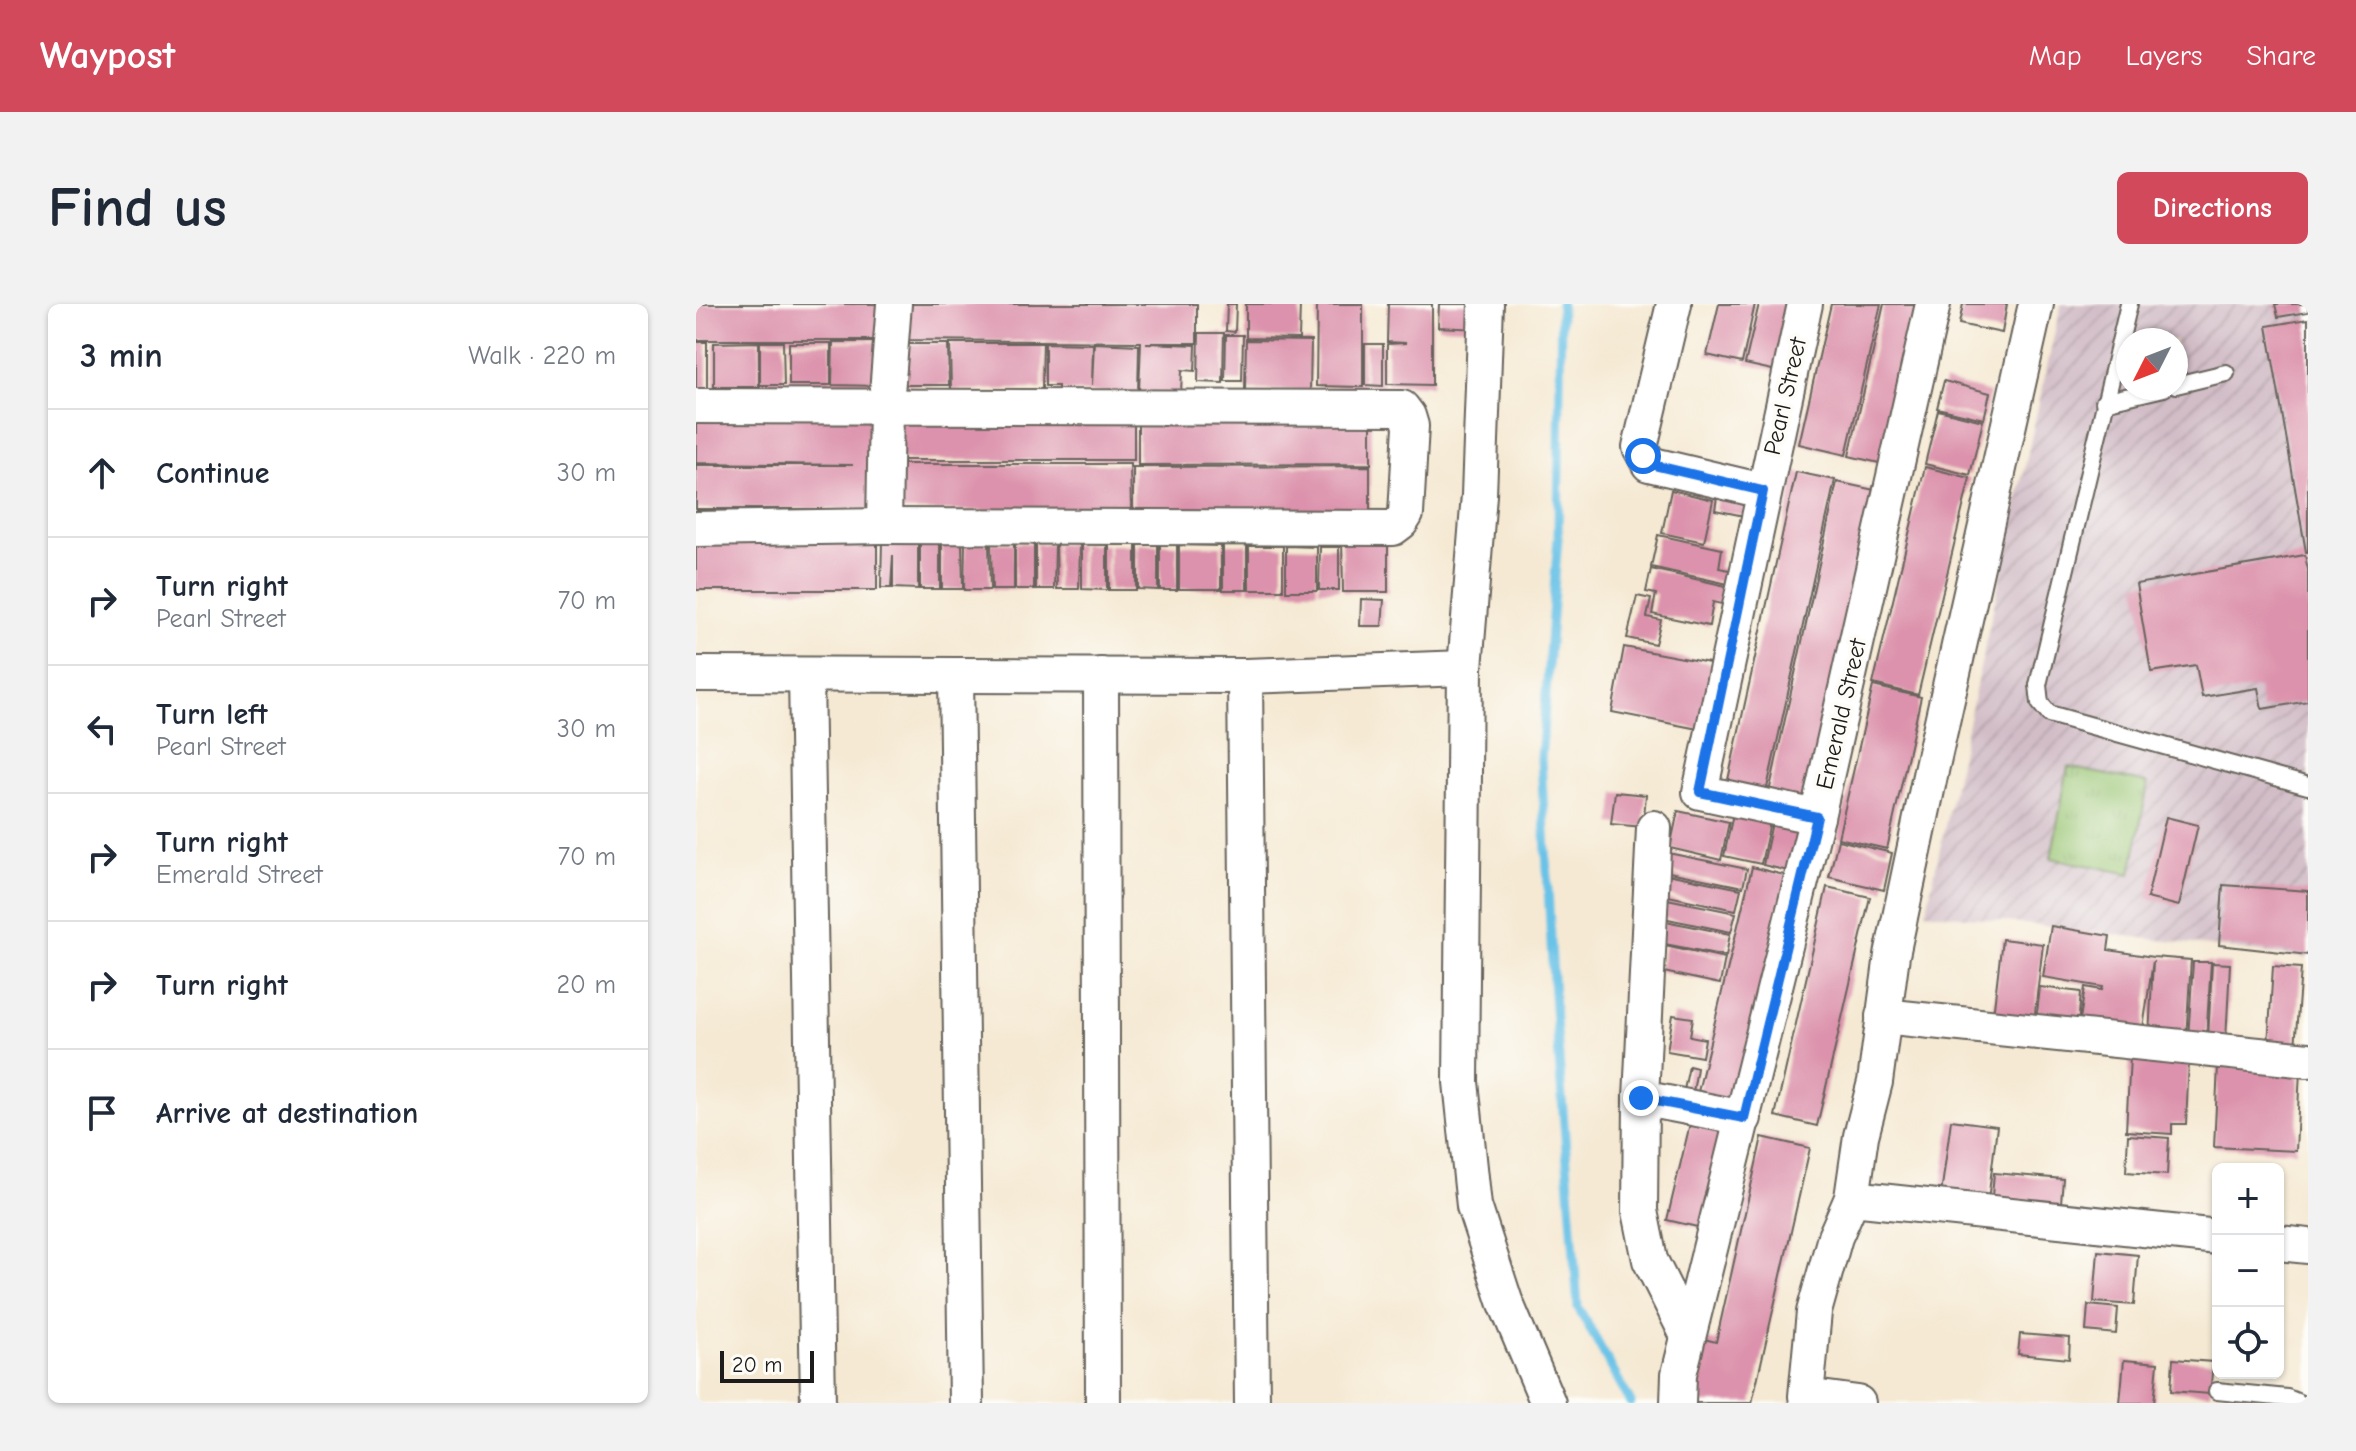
<!DOCTYPE html>
<meta charset="utf-8">
<style>
body{margin:0;font-family:"Comic Neue",sans-serif;background:#f2f2f3;color:#1f2937}
.controls{position:absolute;right:24px;bottom:24px;display:grid;overflow:hidden;border-radius:12px;box-shadow:0 2px 6px #0004}
.controls button{width:72px;height:72px;display:grid;place-items:center;padding:0;border:0;border-bottom:2px solid #e0e1e3;background:#fff;color:#1f2937;font:40px sans-serif}
.compass{position:absolute;left:1420px;top:24px;width:72px;height:72px;border-radius:50%;background:#fff;box-shadow:0 2px 6px #0004;rotate:228deg}
.scale{position:absolute;left:24px;bottom:20px;width:94px;box-sizing:border-box;padding-left:8px;border:4px solid #1c1c1c;border-top:0;font-size:22px;line-height:28px;white-space:nowrap;color:#1c1c1c;-webkit-text-stroke:6px #fdfcf7;paint-order:stroke}
.stop{position:absolute;width:24px;height:24px;margin:-18px;border:6px solid #1a73e8;border-radius:50%;background:#fff}
.stop.end{background:#1a73e8;border-color:#fff;box-shadow:0 2px 8px #0008}
.list{margin:0;padding:0;list-style:none}
h2{display:flex;justify-content:space-between;align-items:center;height:104px;margin:0;padding:0 32px;font-size:34px}
h2 small{font-size:26px;font-weight:400;color:#747a83}
.list li{display:grid;grid-template-columns:52px 1fr auto;gap:24px;align-items:center;box-sizing:border-box;height:128px;padding:0 32px;border-top:2px solid #e0e1e3}
.list b{display:block;font-size:30px;white-space:nowrap}
.list p{margin:0;font-size:26px;white-space:nowrap;color:#747a83}
.list em{font-size:26px;font-style:normal;color:#747a83}
.icon{flex:none;width:44px;height:44px;fill:none;stroke:currentColor;stroke-width:2;stroke-linecap:round;stroke-linejoin:round}
.map{position:relative;flex:none;width:1612px;height:1099px;overflow:hidden;border-radius:12px}
header{display:flex;align-items:center;gap:48px;box-sizing:border-box;height:112px;padding:0 40px;background:#d1495b;color:#fff}
header strong{font-size:38px}
nav{display:flex;gap:44px;margin-inline-start:auto;font-size:28px}
.intro{display:flex;align-items:center;justify-content:space-between;box-sizing:border-box;height:192px;padding:0 48px}
h1{margin:0;font-size:56px}
.button{padding:20px 36px;border-radius:12px;background:#d1495b;color:#fff;font-size:28px;font-weight:700}
main{display:flex;gap:48px;padding:0 48px}
aside{flex:1;background:#fff;border-radius:12px;box-shadow:0 2px 6px #0004}
.map>svg:first-child{display:block}
.industrial{fill:url(#industrial-furrows);fill-rule:evenodd}
.park{fill:url(#park-tufts);stroke:#5a7047;stroke-width:2}
.lines{fill:none;stroke-linecap:round;stroke-linejoin:round}
.stream{stroke:#69c2e7;stroke-width:9}
.building{fill:#dc92ac}
.lane-casing{stroke:#68645c;stroke-width:20}
.street-casing{stroke:#68645c;stroke-width:38}
.lane{stroke:#fff;stroke-width:16}
.street{stroke:#fff;stroke-width:34}
.route{stroke:#1a73e8;stroke-width:10}
.labels{text-anchor:middle;stroke-width:8;stroke-linejoin:round;paint-order:stroke}
.street-label{font-size:24px;fill:#1c1c1c;stroke:#fdfcf7}
</style>
<header>
<strong>Waypost</strong>
<nav><a>Map</a><a>Layers</a><a>Share</a></nav>
</header>
<div class="intro"><h1>Find us</h1><a class="button">Directions</a></div>
<main>
<aside>
<h2>3 min<small>Walk · 220 m</small></h2>
<ul class="list">
<li><svg class="icon" aria-label="ahead" viewBox="0 0 24 24"><path d="M12 20V5M6 11l6-6 6 6"/></svg><div><b>Continue</b></div><em>30 m</em></li>
<li><svg class="icon" aria-label="right" viewBox="0 0 24 24"><path d="M7 20v-9h11M14 6l5 5-5 5"/></svg><div><b>Turn right</b><p>Pearl Street</p></div><em>70 m</em></li>
<li><svg class="icon" aria-label="left" viewBox="0 0 24 24"><path d="M17 20v-9H6M10 6l-5 5 5 5"/></svg><div><b>Turn left</b><p>Pearl Street</p></div><em>30 m</em></li>
<li><svg class="icon" aria-label="right" viewBox="0 0 24 24"><path d="M7 20v-9h11M14 6l5 5-5 5"/></svg><div><b>Turn right</b><p>Emerald Street</p></div><em>70 m</em></li>
<li><svg class="icon" aria-label="right" viewBox="0 0 24 24"><path d="M7 20v-9h11M14 6l5 5-5 5"/></svg><div><b>Turn right</b></div><em>20 m</em></li>
<li><svg class="icon" aria-label="arrive" viewBox="0 0 24 24"><path d="M6 21V4h12l-3 4 3 4H6"/></svg><div><b>Arrive at destination</b></div></li>
</ul>
</aside>
<div class="map">
<svg width="1612" height="1099" viewBox="0 0 1612 1099">
<defs>
<pattern id="industrial-furrows" width="10" height="10" patternUnits="userSpaceOnUse" patternTransform="scale(2)"><rect width="10" height="10" fill="#d2bdc7"/><path d="M-1 1l2-2M0 10L10 0M9 11l2-2" fill="none" stroke="#b4a2aa"/></pattern>
<pattern id="park-tufts" width="24" height="20" patternUnits="userSpaceOnUse" patternTransform="scale(2)"><rect width="24" height="20" fill="#98c472"/><path d="M3 7l-1-3M5 7V3M7 7l1-3M15 17l-1-3M17 17v-4M19 17l1-3" fill="none" stroke="#82a862"/></pattern>
</defs>
<rect width="100%" height="100%" fill="#fdfcf7"/>
<filter id="ink" filterUnits="userSpaceOnUse"><feTurbulence type="fractalNoise" baseFrequency=".0125" numOctaves="2"/><feDisplacementMap in="SourceGraphic" scale="16" xChannelSelector="R" yChannelSelector="G"/><feConvolveMatrix kernelMatrix="1 2 1 2 8 2 1 2 1" color-interpolation-filters="sRGB"/></filter>
<filter id="wash" filterUnits="userSpaceOnUse"><feTurbulence type="fractalNoise" baseFrequency=".006" numOctaves="4" result="noise"/><feDisplacementMap in="SourceGraphic" scale="32" xChannelSelector="R" yChannelSelector="G"/><feGaussianBlur stdDeviation="1.8" result="paint"/><feColorMatrix in="noise" values="0 0 0 0 0 0 0 0 0 0 0 0 0 0 0 0 0 1.4 0 .05"/><feComposite in="paint" operator="in"/></filter>
<g filter="url(#wash)">
<rect width="100%" height="100%" fill="#f5e9d3"/>
<path class="industrial" d="M1365,0H1612V654L1230,608ZM1432,36H1480V84H1432Z"/>
<polygon class="park" points="1372,463 1452,479 1435,570 1355,554"/>
<g class="lines">
<polyline class="stream" points="865,0 862,234 845,455 857,676 882,1003 935,1099"/>
</g>
<g id="blocks">
<g class="building">
<rect x="0" y="0" width="185" height="36"/>
<polygon points="208,0 501,0 501,39 450,39 500,41 499,67 486,66 485,89 443,88 445,38 208,36"/>
<polygon points="531,0 540,0 539,28 530,27"/>
<polygon points="550,0 604,0 603,35 550,34"/>
<polygon points="621,0 667,0 667,83 620,82"/>
<polygon points="692,0 736,0 736,81 691,80 691,40 710,39 691,38"/>
<polygon points="743,0 784,0 783,25 742,23"/>
<polygon points="1023,0 1059,0 1046,59 1011,51"/>
<polygon points="1063,0 1096,0 1081,67 1049,60"/>
<polygon points="1135,0 1185,0 1150,151 1103,140"/>
<polygon points="1188,0 1229,0 1192,161 1153,152"/>
<polygon points="1267,0 1311,0 1306,29 1263,20"/>
<polygon points="1579,0 1612,0 1612,8 1582,13"/>
<polygon points="1612,15 1612,248 1610,248 1571,22"/>
<polygon points="503,29 528,29 527,79 502,78"/>
<polygon points="530,31 547,31 546,77 529,77"/>
<polygon points="550,36 615,37 614,87 549,86"/>
<rect x="0" y="38" width="11" height="46"/>
<polygon points="63,38 63,83 18,83 18,39"/>
<polygon points="64,38 87,38 88,81 64,81"/>
<polygon points="137,38 185,38 185,82 136,81"/>
<rect x="93" y="39" width="42" height="42"/>
<polygon points="254,39 347,39 346,85 255,86"/>
<polygon points="349,39 397,40 396,81 398,39 443,41 442,90 362,87 362,82 349,82"/>
<polygon points="208,40 252,40 253,81 209,81"/>
<polygon points="669,40 687,40 687,82 669,81"/>
<polygon points="1248,77 1294,89 1288,115 1241,104"/>
<polygon points="1242,106 1287,117 1274,171 1229,160"/>
<rect x="203" y="111" width="235" height="45"/>
<polygon points="0,112 178,112 179,205 0,205 0,161 157,161 0,159"/>
<polygon points="442,112 675,112 675,160 442,161"/>
<polygon points="201,160 434,160 435,207 201,207"/>
<polygon points="674,162 674,207 437,207 437,163"/>
<polygon points="1229,163 1274,174 1222,391 1177,380"/>
<polygon points="1100,168 1139,176 1069,493 1030,485"/>
<polygon points="1141,178 1183,187 1114,503 1072,493"/>
<polygon points="975,186 1017,196 1008,238 966,229"/>
<polygon points="1022,186 1051,192 1048,212 1019,206"/>
<polygon points="962,231 1026,245 1023,264 1043,268 1041,282 955,263"/>
<polygon points="646,234 692,234 692,288 647,288"/>
<polygon points="186,237 222,238 222,285 197,284 197,251 195,284 185,284"/>
<rect x="0" y="238" width="181" height="48"/>
<rect x="224" y="239" width="20" height="46"/>
<polygon points="246,239 266,239 267,285 246,285"/>
<polygon points="269,239 293,239 294,286 268,286"/>
<polygon points="295,239 318,239 318,286 296,286"/>
<rect x="319" y="239" width="19" height="46"/>
<polygon points="340,240 359,240 358,285 340,285"/>
<polygon points="360,240 384,240 383,285 361,285"/>
<polygon points="386,240 411,241 411,286 386,285"/>
<polygon points="442,240 462,241 462,286 442,285"/>
<polygon points="464,240 481,241 481,286 464,286"/>
<rect x="527" y="240" width="24" height="46"/>
<rect x="413" y="241" width="27" height="45"/>
<polygon points="483,241 525,242 525,285 483,285"/>
<rect x="553" y="242" width="34" height="44"/>
<polygon points="590,242 621,243 621,287 590,287"/>
<polygon points="624,243 643,243 643,286 623,286"/>
<polygon points="1609,251 1612,266 1612,397 1566,405 1562,384 1506,393 1500,361 1455,368 1440,280"/>
<polygon points="955,265 1039,284 1035,302 1017,298 1013,322 956,310 960,290 950,288"/>
<polygon points="941,292 955,295 951,313 965,316 959,340 931,334"/>
<polygon points="665,295 688,296 686,322 664,322"/>
<polygon points="928,343 1019,360 1007,426 916,408"/>
<polygon points="1177,382 1225,393 1191,545 1142,534"/>
<polygon points="919,488 950,491 947,523 915,520"/>
<polygon points="982,507 1033,518 1025,556 974,544"/>
<polygon points="1037,510 1074,518 1065,560 1028,552"/>
<polygon points="1470,513 1502,521 1483,602 1451,594"/>
<polygon points="1076,519 1110,526 1101,569 1067,561"/>
<polygon points="1142,536 1196,549 1188,586 1133,573"/>
<polygon points="972,549 1051,565 1047,583 968,567"/>
<polygon points="1056,563 1092,572 1037,801 1001,792"/>
<polygon points="971,570 1045,585 1040,606 967,591"/>
<polygon points="1527,581 1612,587 1612,651 1523,641"/>
<polygon points="1131,583 1174,593 1121,822 1079,812"/>
<polygon points="971,595 1040,609 1035,628 967,614"/>
<polygon points="969,617 1034,630 1030,652 964,639"/>
<polygon points="1355,622 1414,632 1412,646 1457,653 1495,656 1490,735 1453,733 1457,657 1446,731 1383,722 1389,683 1406,686 1407,683 1347,673"/>
<polygon points="1306,635 1347,640 1338,717 1297,712"/>
<polygon points="969,641 1029,654 1024,680 963,667"/>
<polygon points="1497,658 1515,658 1510,736 1492,735"/>
<polygon points="1516,659 1534,660 1530,737 1512,736"/>
<polygon points="1577,662 1605,664 1599,744 1572,742"/>
<polygon points="1344,683 1385,688 1382,723 1340,718"/>
<polygon points="977,711 997,714 994,732 1009,735 1006,753 971,747"/>
<polygon points="1434,753 1493,757 1490,820 1476,820 1476,830 1430,827"/>
<polygon points="993,762 1001,764 997,788 988,786"/>
<polygon points="1522,762 1604,766 1600,847 1518,843"/>
<polygon points="1255,816 1301,822 1291,905 1244,898"/>
<polygon points="994,820 1032,830 1010,925 971,916"/>
<polygon points="1432,831 1473,834 1471,871 1430,868"/>
<polygon points="1066,833 1114,844 1056,1099 993,1099 1008,1035 1020,1038"/>
<polygon points="1298,869 1367,875 1364,910 1295,904"/>
<polygon points="1402,947 1442,951 1438,1001 1398,998"/>
<polygon points="1392,1001 1422,1004 1420,1030 1390,1027"/>
<polygon points="1324,1030 1374,1034 1373,1055 1322,1050"/>
<polygon points="1477,1055 1517,1058 1514,1090 1475,1087"/>
<polygon points="1428,1056 1462,1059 1458,1099 1424,1099"/>
</g>
</g>
</g>
<g filter="url(#ink)">
<use href="#blocks" fill-opacity="0" stroke="#68645c" stroke-width="2"/>
<g class="lines">
<g class="lane-casing">
<g id="lane">
<polyline points="1433,0 1342,381 1344,399 1353,410 1612,482"/>
<polyline points="1480,81 1530,69"/>
<polyline points="1408,98 1468,84"/>
<polyline points="1521,1087 1591,1094 1603,1099"/>
</g>
</g>
<g class="street-casing">
<g id="street">
<polyline points="790,0 783,191 769,364 765,778 778,902 809,997 852,1099"/>
<polyline points="978,0 944,143 953,160 1067,187"/>
<polyline points="1109,0 1004,488 1121,513"/>
<polyline points="0,102 706,104 712,112 715,122 710,210 705,218 697,224 188,222 0,225"/>
<polyline points="188,222 190,102 198,0"/>
<polyline points="0,370 549,372 769,364"/>
<polyline points="110,371 122,1099"/>
<polyline points="260,371 270,1099"/>
<polyline points="405,371 407,1099"/>
<polyline points="549,372 556,1099"/>
<polyline points="958,524 945,794 944,907 954,956 992,1032"/>
<polyline points="1187,712 1612,756"/>
<polyline points="945,794 1048,814"/>
<polyline points="1156,894 1522,933"/>
<polyline points="1582,939 1612,942"/>
<polyline points="982,1099 983,1070 1121,513 1237,0"/>
<polyline points="1162,1099 1110,1092 1118,1008 1139,933 1156,894 1165,832 1179,778 1196,651 1236,462 1340,0"/>
</g>
</g>
<use href="#lane" class="lane"/>
<use href="#street" class="street"/>
</g>
</g>
<g class="lines" filter="url(#ink)">
<polyline class="route" points="945,794 1048,814 1121,513 1004,488 1067,187 953,160 947,152"/>
</g>
<g class="labels">
<g class="street-label">
<text transform="translate(1089 92) rotate(-77)" y="8">Pearl Street</text>
<text transform="translate(1145 410) rotate(-77)" y="8">Emerald Street</text>
</g>
</g>
</svg>
<div class="controls">
<button>+</button>
<button>−</button>
<button><svg class="icon" aria-label="locate" viewBox="0 0 24 24"><circle cx="12" cy="12" r="6"/><path d="M12 2v4M12 18v4M2 12h4M18 12h4"/></svg></button>
</div>
<svg class="compass" viewBox="-18 -18 36 36"><path d="M0-13l5 13h-10z" fill="#e53935"/><path d="M0 13l5-13h-10z" fill="#747a83"/></svg>
<div class="scale">20 m</div>
<div class="stop" style="left:947px;top:152px"></div>
<div class="stop end" style="left:945px;top:794px"></div>
</div>
</main>
